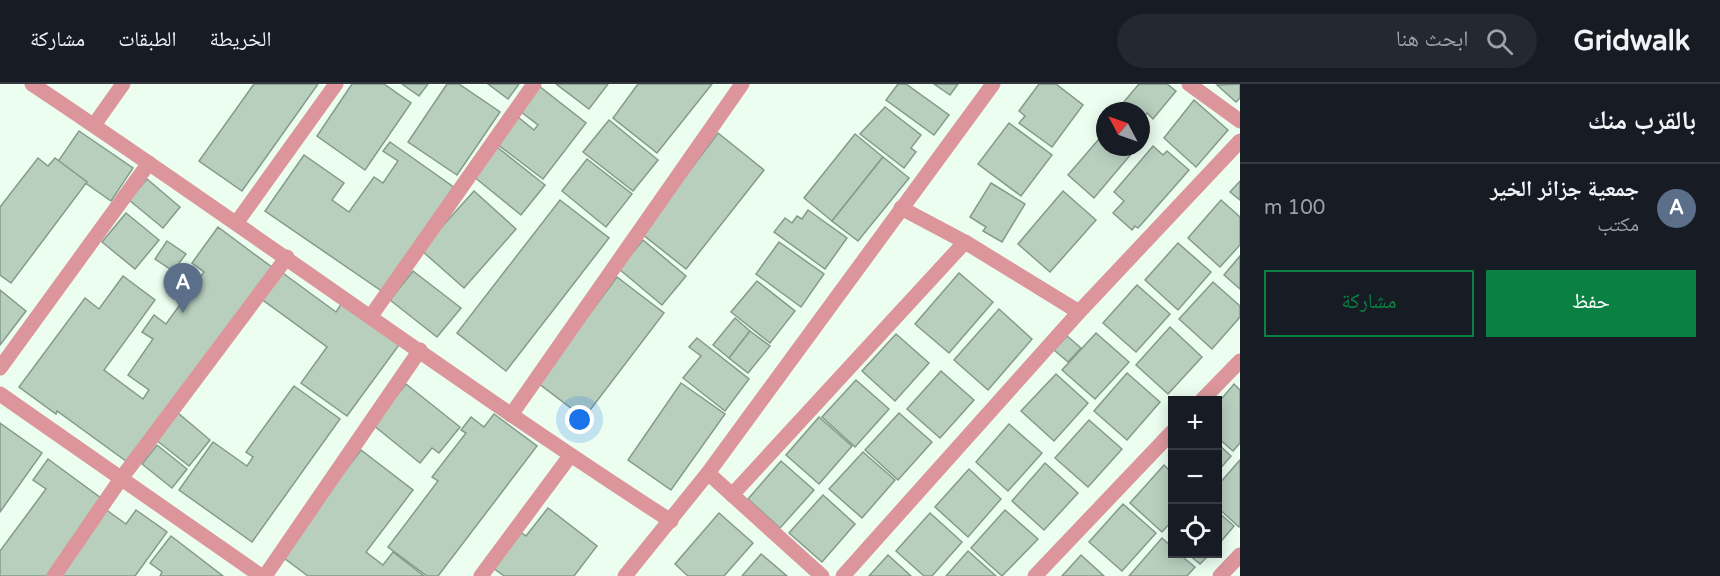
<!DOCTYPE html>
<html lang="ar">
<meta charset="utf-8">
<style>
body{margin:0;font-family:"Varela Round","Noto Naskh Arabic",sans-serif;background:#242831;color:#f1f3f6;direction:rtl}
.controls{position:absolute;right:18px;bottom:18px;display:grid;overflow:hidden;border-radius:0px;box-shadow:0 3px 15px #0003}
.controls button{width:54px;height:54px;display:grid;place-items:center;padding:0;border:0;border-bottom:2px solid #363941;background:#171b24;color:#f1f3f6;font:30px sans-serif}
.compass{position:absolute;left:1096px;top:18px;width:54px;height:54px;border-radius:50%;background:#171b24;box-shadow:0 3px 15px #0003;rotate:311deg}
.you{position:absolute;left:580px;top:336px;width:21px;height:21px;margin:-15px;border:4px solid #fff;border-radius:50%;background:#1a73e8;box-shadow:0 0 0 9px #1a73e833}
.badge{display:grid;place-items:center;width:39px;height:39px;border-radius:50%;background:#0b8043;color:#fff;font-size:20px;font-weight:700}
.pin{position:absolute;translate:-50% -50px;filter:drop-shadow(0 2px 3px #0008)}
.pin::after{content:'';position:absolute;top:32px;width:21px;height:18px;background:inherit;clip-path:polygon(0 0,100% 0,50% 100%)}
.list{margin:0;padding:0;list-style:none}
h2{display:flex;justify-content:space-between;align-items:center;height:78px;margin:0;padding:0 24px;font-size:26px}
h2 small{font-size:20px;font-weight:400;color:#9ea1a6}
.list li{display:grid;grid-template-columns:39px 1fr auto;gap:18px;align-items:center;box-sizing:border-box;height:90px;padding:0 24px;border-top:2px solid #363941}
.list b{display:block;font-size:22px;white-space:nowrap}
.list p{margin:0;font-size:20px;white-space:nowrap;color:#9ea1a6}
.list em{font-size:20px;font-style:normal;color:#9ea1a6}
.actions{display:flex;gap:12px;padding:18px 24px}
.actions a{flex:1;padding:14px 0;border:2px solid #0b8043;border-radius:0px;text-align:center;font-size:21px;color:#0b8043}
.actions .main{background:#0b8043;color:#fff}
.icon{flex:none;width:33px;height:33px;fill:none;stroke:currentColor;stroke-width:2;stroke-linecap:round;stroke-linejoin:round}
.map{position:relative;flex:none;width:1240px;height:492px;overflow:hidden;direction:ltr}
header{display:flex;align-items:center;gap:36px;box-sizing:border-box;height:84px;padding:0 30px;background:#171b24;border-bottom:2px solid #363941}
header strong{font-size:28px}
nav{display:flex;gap:33px;margin-inline-start:auto;font-size:21px}
.search{width:420px;height:54px;background:#242831;display:flex;align-items:center;gap:15px;box-sizing:border-box;padding:0 21px;border-radius:33px;color:#9ea1a6;font-size:22px}
main{display:flex}
aside{flex:1;background:#171b24}
.map>svg:first-child{display:block}
.building{fill:#b8cfbe;stroke:#849b8b;stroke-width:1.5}
.lines{fill:none;stroke-linecap:round;stroke-linejoin:round}
.street{stroke:#dc969b;stroke-width:15}
</style>
<header>
<strong>Gridwalk</strong>
<div class="search"><svg class="icon" aria-label="search" viewBox="0 0 24 24"><circle cx="10" cy="10" r="6"/><path d="M15 15l6 6"/></svg>ابحث هنا</div>
<nav><a>الخريطة</a><a>الطبقات</a><a>مشاركة</a></nav>
</header>
<main>
<aside>
<h2>بالقرب منك<small></small></h2>
<ul class="list">
<li><span class="badge" style="background:#5c6f8a">A</span><div><b>جمعية جزائر الخير</b><p>مكتب</p></div><em>100 m</em></li>
</ul>
<div class="actions"><a class="main">حفظ</a><a>مشاركة</a></div>
</aside>
<div class="map">
<svg width="1240" height="492" viewBox="0 0 1240 492">
<rect width="100%" height="100%" fill="#ebfef0"/>
<g class="building">
<polygon points="254,0 318,0 242,107 199,77"/>
<polygon points="352,0 384,0 411,19 365,86 317,52"/>
<polygon points="402,0 428,0 419,12"/>
<polygon points="447,0 459,0 500,28 457,91 408,58"/>
<polygon points="488,0 519,0 508,15"/>
<polygon points="556,0 608,0 589,25"/>
<polygon points="638,0 712,0 657,69 613,34"/>
<polygon points="898,0 906,0 949,31 934,51 886,16"/>
<polygon points="934,0 958,0 950,11"/>
<polygon points="1039,0 1056,0 1083,21 1052,63 1019,39 1025,32 1019,27"/>
<polygon points="1139,0 1167,0 1176,7 1153,35 1147,29 1141,37 1141,27 1117,26"/>
<polygon points="1240,0 1240,14 1236,18 1217,1"/>
<polygon points="539,2 586,39 543,95 497,60 518,33 534,46 538,41 520,27"/>
<polygon points="1194,16 1228,46 1196,83 1164,54"/>
<polygon points="885,23 921,51 911,64 916,68 904,84 860,50"/>
<polygon points="609,36 658,76 633,107 583,68"/>
<polygon points="1009,39 1052,71 1021,112 978,80"/>
<polygon points="79,47 133,84 111,117 57,79"/>
<polygon points="1105,48 1105,63 1137,63 1094,114 1068,91"/>
<polygon points="718,49 764,86 686,185 642,150"/>
<polygon points="855,50 883,73 832,137 804,114"/>
<polygon points="390,58 455,104 383,208 265,127 304,71 344,99 332,116 349,128 374,93 383,99 398,77 383,67"/>
<polygon points="1153,62 1163,71 1167,67 1189,86 1138,144 1135,142 1132,146 1113,129 1124,117 1114,108"/>
<polygon points="497,63 545,101 521,131 473,92"/>
<polygon points="883,73 909,94 858,157 832,137"/>
<polygon points="38,74 48,82 55,74 87,98 11,199 0,191 0,123"/>
<polygon points="587,75 632,110 606,143 562,107"/>
<polygon points="147,95 180,123 163,144 129,116"/>
<polygon points="1240,97 1240,116 1230,108"/>
<polygon points="991,99 1025,120 1002,158 983,147 986,143 970,133"/>
<polygon points="474,107 516,145 464,204 421,166"/>
<polygon points="1063,107 1096,136 1050,188 1018,160"/>
<polygon points="560,116 609,154 506,287 457,249"/>
<polygon points="1221,116 1240,133 1240,161 1220,183 1188,154"/>
<polygon points="808,126 847,154 825,185 774,148 785,134 792,139 797,132 802,135"/>
<polygon points="126,129 159,156 135,185 102,158"/>
<polygon points="218,143 273,184 130,380 57,327 56,330 19,303 85,214 99,225 123,192 155,216 104,286 143,315 149,306 128,291 153,255 142,248 154,231 166,240 204,188 192,179"/>
<polygon points="643,156 686,192 662,221 619,185"/>
<polygon points="167,157 186,170 173,187 155,175"/>
<polygon points="779,158 824,190 801,223 756,190"/>
<polygon points="1178,159 1211,188 1178,226 1145,196"/>
<polygon points="1240,172 1240,205 1224,191"/>
<polygon points="280,187 336,228 342,219 399,261 347,332 301,299 327,263 260,214"/>
<polygon points="413,187 461,224 437,253 390,216"/>
<polygon points="959,189 993,218 949,269 915,240"/>
<polygon points="617,193 664,229 584,334 538,299"/>
<polygon points="757,197 795,227 770,259 731,228"/>
<polygon points="1213,198 1240,222 1240,233 1212,265 1179,235"/>
<polygon points="1137,201 1170,230 1136,268 1103,239"/>
<polygon points="0,206 26,227 0,261"/>
<polygon points="999,225 1032,255 988,306 954,276"/>
<polygon points="735,234 750,247 729,274 713,261"/>
<polygon points="1170,243 1202,273 1168,310 1136,281"/>
<polygon points="750,247 770,262 748,289 729,274"/>
<polygon points="1096,249 1129,278 1095,315 1062,286"/>
<polygon points="896,250 929,279 895,317 862,287"/>
<polygon points="1067,252 1081,264 1068,278 1054,266"/>
<polygon points="697,254 749,295 725,327 683,294 701,272 689,263"/>
<polygon points="941,287 974,316 940,354 907,325"/>
<polygon points="1127,289 1160,318 1127,356 1094,327"/>
<polygon points="1056,290 1088,319 1054,357 1021,327"/>
<polygon points="856,296 889,325 855,363 822,333"/>
<polygon points="681,299 725,330 671,406 628,376"/>
<polygon points="406,300 460,343 439,369 432,364 420,379 373,341"/>
<polygon points="1234,300 1240,306 1240,359 1233,367 1218,354 1218,319"/>
<polygon points="294,302 340,335 252,458 179,406 213,358 247,382 253,373 246,368"/>
<polygon points="178,329 210,356 189,382 156,356"/>
<polygon points="899,329 932,358 898,396 865,366"/>
<polygon points="494,330 537,362 438,492 427,492 388,463 438,397 432,393 466,349 461,346 471,333 484,343"/>
<polygon points="819,333 852,362 819,400 786,371"/>
<polygon points="1089,336 1122,365 1088,403 1055,374"/>
<polygon points="0,339 42,369 0,428"/>
<polygon points="1009,340 1042,369 1008,407 976,378"/>
<polygon points="1218,360 1231,372 1218,387"/>
<polygon points="157,361 187,385 172,404 142,380"/>
<polygon points="361,366 413,406 366,468 383,481 393,468 424,492 308,492 280,471"/>
<polygon points="863,368 895,396 862,434 829,405"/>
<polygon points="48,375 105,417 50,492 0,492 0,467 46,405 33,396"/>
<polygon points="1240,376 1240,441 1239,443 1218,424 1218,401"/>
<polygon points="781,377 814,406 780,444 748,415"/>
<polygon points="1045,379 1078,409 1044,446 1012,417"/>
<polygon points="1164,381 1172,389 1172,437 1162,448 1130,419"/>
<polygon points="969,385 1001,415 968,453 935,423"/>
<polygon points="823,411 855,440 822,478 789,449"/>
<polygon points="1123,420 1156,449 1122,487 1089,458"/>
<polygon points="548,424 597,462 574,492 504,492 488,480 516,445 526,452"/>
<polygon points="105,425 126,440 136,426 167,448 135,492 60,492"/>
<polygon points="1005,426 1038,455 1002,492 971,464"/>
<polygon points="1218,428 1234,442 1218,461"/>
<polygon points="719,429 753,459 724,492 688,492 675,480"/>
<polygon points="930,429 962,458 932,492 924,492 896,467"/>
<polygon points="171,452 223,492 160,492 162,488 150,479"/>
<polygon points="1162,454 1172,463 1172,470 1179,470 1195,483 1187,492 1129,492"/>
<polygon points="968,467 996,492 946,492"/>
<polygon points="761,470 787,492 742,492"/>
<polygon points="1188,470 1210,470 1200,480"/>
<polygon points="888,471 911,492 869,492"/>
<polygon points="1081,471 1104,492 1062,492"/>
</g>
<g class="lines">
<g class="street">
<path d="M32,0C247,143 454,297 671,437"/>
<polyline points="1189,0 1240,37"/>
<polyline points="94,41 123,0"/>
<polyline points="901,124 965,158 1079,228"/>
<polyline points="237,138 336,0"/>
<polyline points="371,232 534,0"/>
<polyline points="0,284 149,79"/>
<polyline points="0,310 261,492"/>
<polyline points="1202,316 1240,277"/>
<polyline points="511,331 742,0"/>
<polyline points="708,389 822,492"/>
<polyline points="732,411 965,158"/>
<polyline points="54,492 120,396 287,173"/>
<polyline points="265,492 420,266"/>
<polyline points="481,492 570,372"/>
<polyline points="625,492 708,389 993,0"/>
<polyline points="843,492 1079,228 1240,57"/>
<polyline points="1035,492 1172,348"/>
<polyline points="1220,492 1240,471"/>
</g>
</g>
</svg>
<div class="controls">
<button>+</button>
<button>−</button>
<button><svg class="icon" aria-label="locate" viewBox="0 0 24 24"><circle cx="12" cy="12" r="6"/><path d="M12 2v4M12 18v4M2 12h4M18 12h4"/></svg></button>
</div>
<svg class="compass" viewBox="-18 -18 36 36"><path d="M0-13l5 13h-10z" fill="#e53935"/><path d="M0 13l5-13h-10z" fill="#9ea1a6"/></svg>
<div class="you"></div>
<div class="pin badge" style="left:183px;top:229px;background:#5c6f8a">A</div>
</div>
</main>
